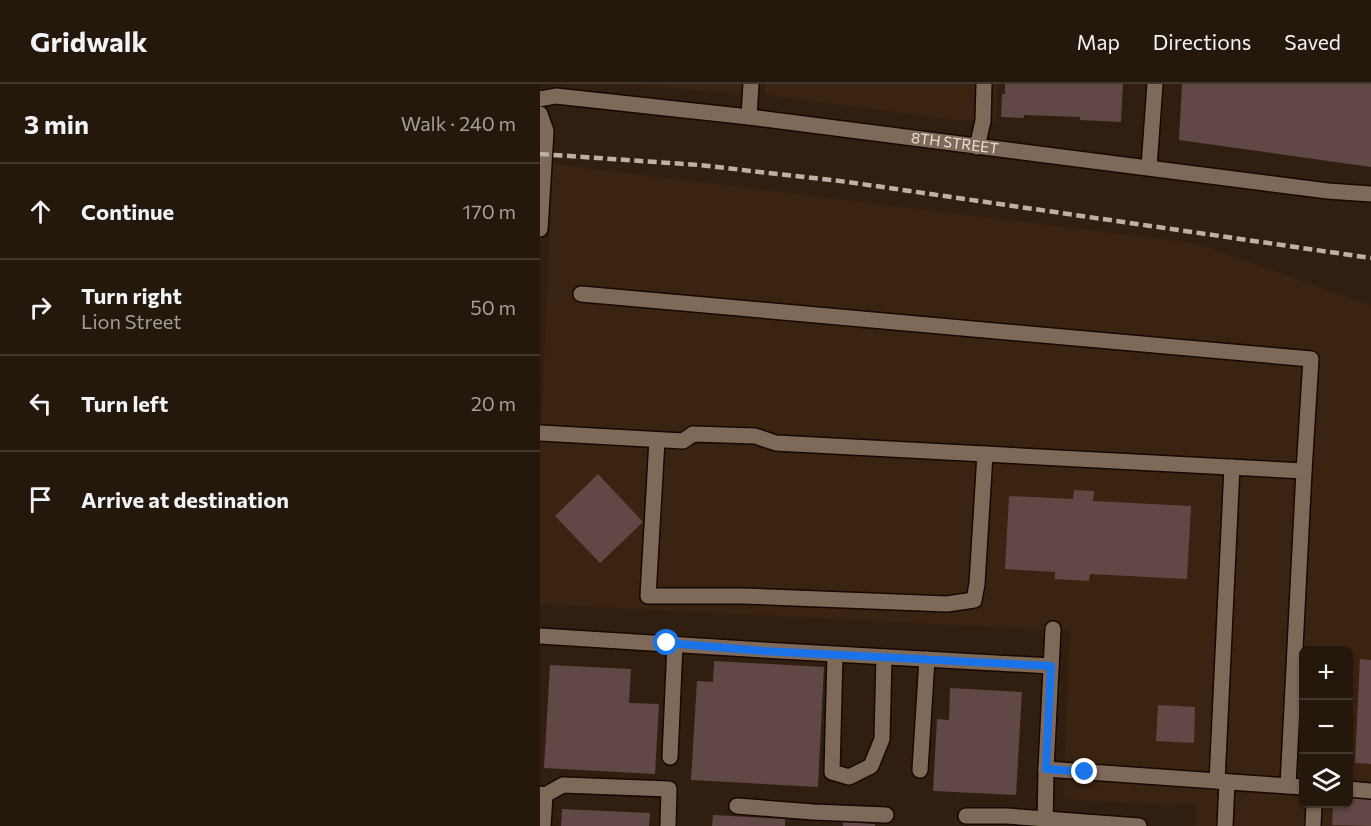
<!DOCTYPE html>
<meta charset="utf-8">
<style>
body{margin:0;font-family:Commissioner,sans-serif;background:#2c2015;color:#f1f3f6}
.controls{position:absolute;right:18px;bottom:18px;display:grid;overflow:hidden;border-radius:9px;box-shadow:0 2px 4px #0004}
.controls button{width:54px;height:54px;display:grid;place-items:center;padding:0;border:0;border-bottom:2px solid #41362d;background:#24170c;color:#f1f3f6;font:30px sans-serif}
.stop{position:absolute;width:18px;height:18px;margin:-14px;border:4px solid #1a73e8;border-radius:50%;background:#fff}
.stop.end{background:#1a73e8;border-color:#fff;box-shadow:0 2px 6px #0008}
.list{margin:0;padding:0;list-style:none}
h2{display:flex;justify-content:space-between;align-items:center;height:78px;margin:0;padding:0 24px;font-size:26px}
h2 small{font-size:20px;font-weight:400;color:#a39f9d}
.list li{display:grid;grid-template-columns:39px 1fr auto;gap:18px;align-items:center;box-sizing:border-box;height:96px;padding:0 24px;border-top:2px solid #41362d}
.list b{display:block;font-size:22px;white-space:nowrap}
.list p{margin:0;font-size:20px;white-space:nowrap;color:#a39f9d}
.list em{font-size:20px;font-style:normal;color:#a39f9d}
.icon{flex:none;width:33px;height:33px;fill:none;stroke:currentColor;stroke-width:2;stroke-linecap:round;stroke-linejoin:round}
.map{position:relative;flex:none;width:831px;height:742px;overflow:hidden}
header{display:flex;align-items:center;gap:36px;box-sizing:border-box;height:84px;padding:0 30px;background:#24170c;border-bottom:2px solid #41362d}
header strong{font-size:28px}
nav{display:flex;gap:33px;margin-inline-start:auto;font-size:21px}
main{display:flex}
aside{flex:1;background:#24170c}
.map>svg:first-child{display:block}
.built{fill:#3a2310;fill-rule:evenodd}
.building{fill:#614746}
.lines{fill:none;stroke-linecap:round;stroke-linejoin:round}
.minor-casing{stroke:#180800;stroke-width:18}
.minor{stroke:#7f6a59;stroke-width:15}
.rail{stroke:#beb0a6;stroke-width:4.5;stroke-dasharray:9 4.5;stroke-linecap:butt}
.route{stroke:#1a73e8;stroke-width:8}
.labels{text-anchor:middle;stroke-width:6;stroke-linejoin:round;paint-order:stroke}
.street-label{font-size:15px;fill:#eaddd4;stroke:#261507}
</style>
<header>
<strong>Gridwalk</strong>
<nav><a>Map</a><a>Directions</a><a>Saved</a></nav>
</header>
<main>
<aside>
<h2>3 min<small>Walk · 240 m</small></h2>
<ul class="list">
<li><svg class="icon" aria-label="ahead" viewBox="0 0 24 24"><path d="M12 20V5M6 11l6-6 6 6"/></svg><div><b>Continue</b></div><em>170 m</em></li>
<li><svg class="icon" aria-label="right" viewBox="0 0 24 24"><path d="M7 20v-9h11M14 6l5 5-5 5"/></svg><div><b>Turn right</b><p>Lion Street</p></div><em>50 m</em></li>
<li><svg class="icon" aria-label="left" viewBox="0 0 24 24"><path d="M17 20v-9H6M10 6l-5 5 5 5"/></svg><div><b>Turn left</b></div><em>20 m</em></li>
<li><svg class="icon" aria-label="arrive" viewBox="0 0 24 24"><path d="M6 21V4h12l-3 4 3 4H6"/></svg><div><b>Arrive at destination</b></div></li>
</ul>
</aside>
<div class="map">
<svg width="831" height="742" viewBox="0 0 831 742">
<rect width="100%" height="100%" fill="#301f10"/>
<g class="built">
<polygon points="87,0 203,0 203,7 200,10"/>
<polygon points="215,0 458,0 456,39 433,36 430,38 226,11 224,8 225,1"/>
<path d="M13,80L655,159L831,221V742H655L656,720L627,721L523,715L530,547L0,520V370ZM764,566H808V720H764Z"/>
</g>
<g class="building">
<polygon points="465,0 583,0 581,38 540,36 540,33 484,31 484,34 461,33 462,10 465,10"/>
<polygon points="642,0 831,0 831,83 639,56"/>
<polygon points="58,390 103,438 60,479 15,432"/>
<polygon points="534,406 554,407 553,417 651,422 647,495 550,490 549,497 515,495 515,488 465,485 469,412 533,415"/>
<polygon points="820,575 831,576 831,680 815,679"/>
<polygon points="174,577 284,583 278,703 151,696 157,597 173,598"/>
<polygon points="10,581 91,585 89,619 119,620 115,690 4,684"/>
<polygon points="410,604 482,608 476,711 393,707 397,635 409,636"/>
<polygon points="618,621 655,623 654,659 616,657"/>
<polygon points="808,714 831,715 831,742 792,741 793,720 808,720"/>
<polygon points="22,725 110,729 109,742 21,742"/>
<polygon points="173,731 245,735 245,742 172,742"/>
<polygon points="303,738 335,740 335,742 303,742"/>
</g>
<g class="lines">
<g class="minor-casing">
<g id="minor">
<path id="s1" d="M0,15L16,12L209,33L788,107L831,110"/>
<polyline points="0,30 6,47 0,145"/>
<polyline points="209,33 211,0"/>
<polyline points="437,63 443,37 444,0"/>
<polyline points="609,83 615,0"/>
<polyline points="41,210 771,275 764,387"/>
<polyline points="0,349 143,357 153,350 215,352 236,359 764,387 748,702 764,703"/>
<polyline points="117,356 108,512 203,512 407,520 434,516 437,500 445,370"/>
<polyline points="0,552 223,566 511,582"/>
<polyline points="295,571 292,688 309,693 331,682 342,655 344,573"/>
<polyline points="130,673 135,560"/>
<polyline points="506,685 748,702"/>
<polyline points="380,686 387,575"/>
<polyline points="677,697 692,383"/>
<polyline points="808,705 831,707"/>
<polyline points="0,710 5,711 3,742"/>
<polyline points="5,711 23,701 129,705 128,742"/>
<polyline points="197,722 273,728 346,731"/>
<polyline points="426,732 467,732 599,742"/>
<polyline points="505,742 506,685 513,545"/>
<polyline points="685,742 687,698"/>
<polyline points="773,742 774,720"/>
</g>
</g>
<use href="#minor" class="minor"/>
<polyline class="rail" points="0,70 159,81 308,98 831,174"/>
</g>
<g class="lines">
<polyline class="route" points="127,559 223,567 511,582 506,685 545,688"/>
</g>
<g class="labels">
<g class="street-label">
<text dy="5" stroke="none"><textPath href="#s1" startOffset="418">8TH STREET</textPath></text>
</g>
</g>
</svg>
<div class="controls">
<button>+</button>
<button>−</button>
<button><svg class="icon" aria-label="layers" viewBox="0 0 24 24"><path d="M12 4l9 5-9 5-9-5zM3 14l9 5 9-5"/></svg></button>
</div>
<div class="stop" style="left:127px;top:559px"></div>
<div class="stop end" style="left:545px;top:688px"></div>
</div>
</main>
